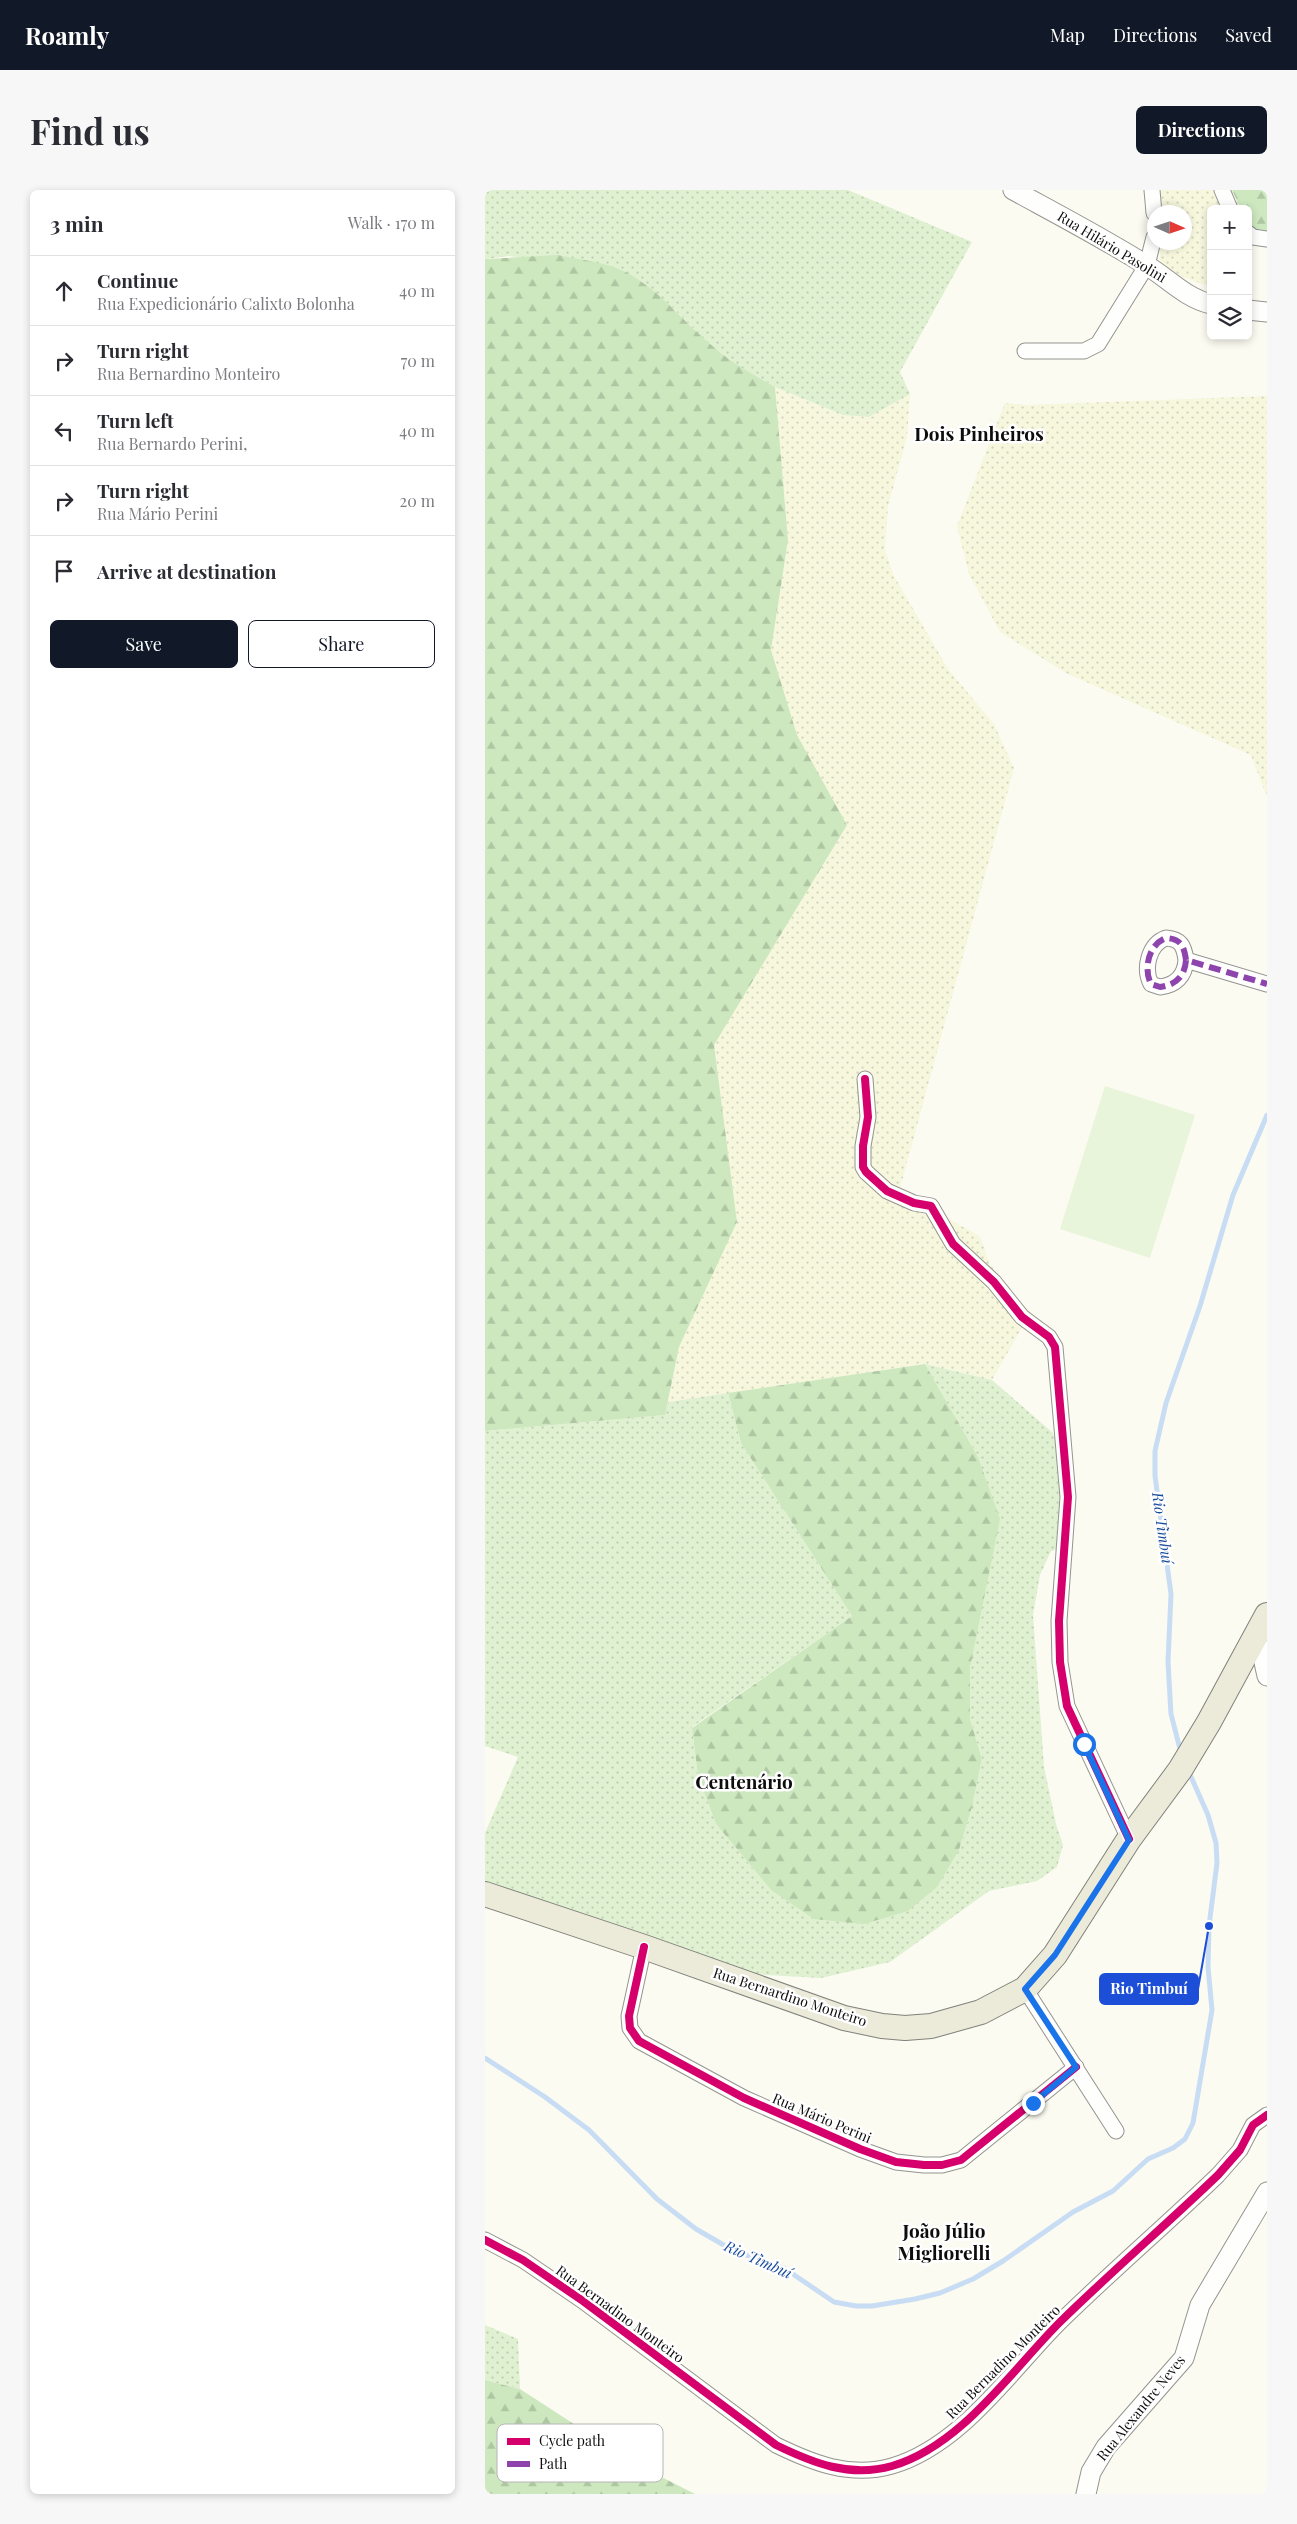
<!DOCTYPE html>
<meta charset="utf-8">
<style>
body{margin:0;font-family:"Playfair Display",serif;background:#f7f7f7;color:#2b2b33}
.controls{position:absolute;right:15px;top:15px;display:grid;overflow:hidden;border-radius:8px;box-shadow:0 2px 8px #0003}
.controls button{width:45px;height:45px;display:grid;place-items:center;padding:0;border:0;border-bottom:1px solid #e1e1e2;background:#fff;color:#2b2b33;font:25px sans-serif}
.compass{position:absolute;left:662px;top:15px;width:45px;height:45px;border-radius:50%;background:#fff;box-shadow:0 2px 8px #0003;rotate:93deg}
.stop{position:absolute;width:15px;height:15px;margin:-11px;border:4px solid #1a73e8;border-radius:50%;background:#fff}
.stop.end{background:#1a73e8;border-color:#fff;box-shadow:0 1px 5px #0008}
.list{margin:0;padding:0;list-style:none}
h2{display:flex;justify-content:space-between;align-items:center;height:65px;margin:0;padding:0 20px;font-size:21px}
h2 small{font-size:16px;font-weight:400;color:#7c7c81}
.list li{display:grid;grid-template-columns:32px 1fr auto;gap:15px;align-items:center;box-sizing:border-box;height:70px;padding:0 20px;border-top:1px solid #e1e1e2}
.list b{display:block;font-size:19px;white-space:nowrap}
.list p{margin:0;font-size:16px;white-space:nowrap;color:#7c7c81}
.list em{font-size:16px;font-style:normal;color:#7c7c81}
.actions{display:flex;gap:10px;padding:15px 20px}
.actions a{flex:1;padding:11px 0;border:1px solid #111827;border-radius:8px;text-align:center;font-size:18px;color:#111827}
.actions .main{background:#111827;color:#fff}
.icon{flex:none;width:28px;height:28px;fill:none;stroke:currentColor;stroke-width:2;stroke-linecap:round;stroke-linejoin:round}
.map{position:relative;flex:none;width:782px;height:2304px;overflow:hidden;border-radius:8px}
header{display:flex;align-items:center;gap:30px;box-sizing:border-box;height:70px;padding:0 25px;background:#111827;color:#fff}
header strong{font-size:24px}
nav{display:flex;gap:28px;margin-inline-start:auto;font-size:18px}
.intro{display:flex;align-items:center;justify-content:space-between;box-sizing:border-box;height:120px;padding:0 30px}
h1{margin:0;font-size:35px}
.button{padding:12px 22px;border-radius:8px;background:#111827;color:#fff;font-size:18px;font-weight:700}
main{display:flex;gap:30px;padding:0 30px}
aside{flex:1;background:#fff;border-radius:8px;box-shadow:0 2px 8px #0003}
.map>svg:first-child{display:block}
.farmland{fill:url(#farmland-dots)}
.grass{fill:url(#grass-dots)}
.forest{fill:url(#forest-firs)}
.pitch{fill:#e9f5db}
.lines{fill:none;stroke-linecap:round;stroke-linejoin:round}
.stream{stroke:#c8ddf4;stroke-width:5}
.minor-casing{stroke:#949490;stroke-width:17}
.tertiary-casing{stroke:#949490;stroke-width:21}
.primary-casing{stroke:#81817d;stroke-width:26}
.minor{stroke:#fefefd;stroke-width:15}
.tertiary{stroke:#fefefd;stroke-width:19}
.primary{stroke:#ecead8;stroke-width:24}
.quiet{stroke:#8e44ad;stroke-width:6;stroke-dasharray:12 6;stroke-linecap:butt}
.cycleway-casing{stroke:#fff;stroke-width:11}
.cycleway{stroke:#d6006c;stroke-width:8}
.route{stroke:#1a73e8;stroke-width:6}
.labels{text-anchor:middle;stroke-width:5;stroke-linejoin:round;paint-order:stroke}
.street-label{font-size:14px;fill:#0d0d0d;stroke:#fff}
.water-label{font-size:15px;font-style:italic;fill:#174b9d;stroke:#fff}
.district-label{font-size:19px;font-weight:bold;fill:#0d0d0d;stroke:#fff}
.key{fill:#fff;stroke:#b6b6b6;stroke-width:1}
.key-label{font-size:14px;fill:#0d0d0d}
.leader{fill:none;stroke:#1d4ed8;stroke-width:2}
.callout-dot{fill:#1d4ed8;stroke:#fff;stroke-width:2}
.callout{fill:#1d4ed8;stroke:#1d4ed8;stroke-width:2}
.callout-label{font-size:15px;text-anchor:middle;font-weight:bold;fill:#fff}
</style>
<header>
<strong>Roamly</strong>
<nav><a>Map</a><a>Directions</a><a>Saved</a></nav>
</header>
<div class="intro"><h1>Find us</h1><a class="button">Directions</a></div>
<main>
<aside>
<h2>3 min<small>Walk · 170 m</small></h2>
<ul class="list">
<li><svg class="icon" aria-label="ahead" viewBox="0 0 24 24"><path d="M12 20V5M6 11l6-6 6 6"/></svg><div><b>Continue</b><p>Rua Expedicionário Calixto Bolonha</p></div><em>40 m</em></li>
<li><svg class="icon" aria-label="right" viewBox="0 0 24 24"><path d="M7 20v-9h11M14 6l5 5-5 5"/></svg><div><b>Turn right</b><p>Rua Bernardino Monteiro</p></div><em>70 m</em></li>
<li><svg class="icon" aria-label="left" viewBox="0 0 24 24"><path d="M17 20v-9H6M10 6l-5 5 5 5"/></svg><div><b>Turn left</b><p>Rua Bernardo Perini,</p></div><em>40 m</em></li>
<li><svg class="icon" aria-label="right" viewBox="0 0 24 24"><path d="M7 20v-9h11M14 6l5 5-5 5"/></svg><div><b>Turn right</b><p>Rua Mário Perini</p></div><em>20 m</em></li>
<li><svg class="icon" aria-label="arrive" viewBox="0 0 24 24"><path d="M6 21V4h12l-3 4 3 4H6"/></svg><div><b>Arrive at destination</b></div></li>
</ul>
<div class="actions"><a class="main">Save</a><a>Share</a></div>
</aside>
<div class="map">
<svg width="782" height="2304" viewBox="0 0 782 2304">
<defs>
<pattern id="farmland-dots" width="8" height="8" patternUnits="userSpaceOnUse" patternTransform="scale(1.25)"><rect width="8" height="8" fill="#f6f7dd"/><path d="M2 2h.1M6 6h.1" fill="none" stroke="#d2d3bc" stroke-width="1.8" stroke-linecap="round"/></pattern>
<pattern id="grass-dots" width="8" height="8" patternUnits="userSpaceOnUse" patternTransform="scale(1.25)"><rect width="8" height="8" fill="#dff1d1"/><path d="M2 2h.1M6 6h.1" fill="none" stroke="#becdb2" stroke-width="1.8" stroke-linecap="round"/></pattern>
<pattern id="forest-firs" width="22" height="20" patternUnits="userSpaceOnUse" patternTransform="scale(1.25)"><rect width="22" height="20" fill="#cde8bf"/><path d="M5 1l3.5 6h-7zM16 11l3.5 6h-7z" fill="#afc6a3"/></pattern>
</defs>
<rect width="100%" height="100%" fill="#fbfbf1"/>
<g class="farmland">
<polygon points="669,0 747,0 756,19 726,19 726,97 676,79 674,53 699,52 699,22 673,22"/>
<polygon points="290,197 358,225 384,227 425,204 422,247 403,316 400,360 409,386 463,479 509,534 529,578 414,1002 495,1046 505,1074 523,1099 546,1122 507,1190 440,1174 183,1212 194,1157 252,1032 229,855 362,635 312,545 286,460 303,350"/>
<polygon points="782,206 782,607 766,565 583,484 515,442 484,384 472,336 520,213 542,215"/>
</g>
<g class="grass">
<polygon points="0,0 363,0 487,52 415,182 425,204 384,227 358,225 290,197 255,177 223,153 188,118 158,93 129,78 24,66 0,69"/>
<polygon points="440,1174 507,1190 568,1243 582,1295 583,1356 566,1361 555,1385 548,1425 559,1577 571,1634 578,1655 572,1677 552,1691 504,1701 405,1772 336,1788 243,1783 0,1695 0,1643 33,1567 0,1556 0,1241 179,1225 183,1212 243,1203 256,1253 367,1426 207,1537 213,1586 231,1634 286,1700 474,1660 487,1617 497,1569 485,1529 485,1478 496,1418 493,1267"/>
<polygon points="0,2135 33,2149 35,2199 0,2190"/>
</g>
<g class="forest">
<polygon points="747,0 782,0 782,43 766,39 763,34 763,19 756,19"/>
<path d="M73,65C91,69 111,71 129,77C167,91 194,127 224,153C244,171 267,184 290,197L303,350L286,460L312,545L362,635L229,855L252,1032L194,1157L180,1225L0,1241V69Z"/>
<polygon points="440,1174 493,1267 515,1329 485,1478 485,1529 497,1569 487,1617 474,1660 452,1697 423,1721 379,1734 329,1729 286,1700 231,1634 213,1586 207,1538 367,1426 256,1253 243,1203"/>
<polygon points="0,2190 35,2199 149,2273 210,2304 0,2304"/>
</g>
<polygon class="pitch" points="620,896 710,925 665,1068 575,1039"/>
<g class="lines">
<g class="stream">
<polyline points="696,1563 686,1524 683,1472 686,1404 670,1286 670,1261 681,1213 715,1116 748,1005 782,925"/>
<polyline points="0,1868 60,1907 104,1940 172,2009 211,2039 249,2061 299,2078 349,2112 371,2116 387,2116 430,2109 455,2103 488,2089 518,2071 588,2022 628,2001 663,1969 688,1958 700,1949 708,1933 727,1820 723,1777 724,1736 732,1673 731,1653 723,1625 703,1580"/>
</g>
<g class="minor-casing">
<g id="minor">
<polyline points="667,0 669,23"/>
<polyline points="737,0 745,19"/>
<polyline points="763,43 768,47 782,49"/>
<polyline points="540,161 599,161 613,154 662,75 669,47"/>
<path d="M701,770C700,786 691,795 675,797L666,794C658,778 664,754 681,748C696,749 699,756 701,770L782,794"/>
<polyline points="380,889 383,927 378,956 378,977 381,982 402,1001 429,1013 446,1016 468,1054 509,1092 537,1127 564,1147 570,1157 583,1307 574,1431 575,1472 582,1516 644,1649"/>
<polyline points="159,1757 144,1826 145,1838 154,1851 259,1908 375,1959 411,1972 439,1975 457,1975 476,1970 591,1877"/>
<polyline points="540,1799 631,1941"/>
<path d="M0,2050L38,2070L98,2111L291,2255C328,2273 365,2288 407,2276C476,2256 526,2181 575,2132C626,2082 681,2035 733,1985L755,1960L768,1935L782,1925"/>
</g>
</g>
<g class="tertiary-casing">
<g id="tertiary">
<path d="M528,0C572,24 618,48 661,75C683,88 700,108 726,114"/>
<polyline points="763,120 782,122"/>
<polyline points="769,1447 777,1463 782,1486"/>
<polyline points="601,2304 606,2282 621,2257 699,2168 715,2115 782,2002"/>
</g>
</g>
<g class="primary-casing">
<polyline id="primary" points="0,1704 159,1757 359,1828 397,1836 420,1838 446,1836 496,1822 540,1799 570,1765 644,1649 695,1580 724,1532 782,1425"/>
</g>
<use href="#minor" class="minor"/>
<use href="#tertiary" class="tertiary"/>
<use href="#primary" class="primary"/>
<path class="quiet" d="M701,770C700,786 691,795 675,797L666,794C658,778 664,754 681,748C696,749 699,756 701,770L782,794"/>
<g class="cycleway-casing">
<g id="cycleway">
<polyline points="380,889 383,927 378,956 378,977 381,982 402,1001 429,1013 446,1016 468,1054 509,1092 537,1127 564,1147 570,1157 583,1307 574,1431 575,1472 582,1516 644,1649"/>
<polyline points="159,1757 144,1826 145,1838 154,1851 259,1908 375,1959 411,1972 439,1975 457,1975 476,1970 591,1877"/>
<path d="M0,2050L38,2070L98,2111L291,2255C328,2273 365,2288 407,2276C476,2256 526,2181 575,2132C626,2082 681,2035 733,1985L755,1960L768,1935L782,1925"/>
</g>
</g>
<use href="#cycleway" class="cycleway"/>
</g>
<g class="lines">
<polyline class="route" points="548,1913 591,1877 540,1799 570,1765 644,1650 599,1554"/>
</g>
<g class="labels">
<g class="street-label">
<text transform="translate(627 57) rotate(31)" y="5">Rua Hilário Pasolini</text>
<text transform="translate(305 1807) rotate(18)" y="5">Rua Bernardino Monteiro</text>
<text transform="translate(337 1928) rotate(23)" y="5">Rua Mário Perini</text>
<text transform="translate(135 2124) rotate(36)" y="5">Rua Bernadino Monteiro</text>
<text transform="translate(518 2172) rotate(-45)" y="5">Rua Bernadino Monteiro</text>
<text transform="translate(656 2218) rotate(-51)" y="5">Rua Alexandre Neves</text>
</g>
<g class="water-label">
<text transform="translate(677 1338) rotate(82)" y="5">Rio Timbuí</text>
<text transform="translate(273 2070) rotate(24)" y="5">Rio Timbuí</text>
</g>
<g class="district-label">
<text x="494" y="251">Dois Pinheiros</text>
<text x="259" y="1599">Centenário</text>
<text x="459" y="2048">João Júlio<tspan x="459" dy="22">Migliorelli</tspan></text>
</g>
</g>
<rect x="12" y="2234" width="166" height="58" rx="8" class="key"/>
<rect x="22" y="2248" width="23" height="7" fill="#d6006c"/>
<rect x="22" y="2271" width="23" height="6" fill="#8e44ad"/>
<g class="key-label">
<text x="54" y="2256">Cycle path</text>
<text x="54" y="2279">Path</text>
</g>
<path class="leader" d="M724 1736L713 1799"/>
<circle class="callout-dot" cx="724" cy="1736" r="5"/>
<rect class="callout" x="615" y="1784" width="98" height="30" rx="5"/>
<g class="callout-label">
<text x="664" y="1804">Rio Timbuí</text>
</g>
</svg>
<div class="controls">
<button>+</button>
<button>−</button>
<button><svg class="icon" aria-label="layers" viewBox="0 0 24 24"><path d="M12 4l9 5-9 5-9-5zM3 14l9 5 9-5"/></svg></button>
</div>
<svg class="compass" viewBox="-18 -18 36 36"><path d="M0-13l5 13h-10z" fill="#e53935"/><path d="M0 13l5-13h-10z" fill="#7c7c81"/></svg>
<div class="stop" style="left:599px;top:1554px"></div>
<div class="stop end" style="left:548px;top:1913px"></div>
</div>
</main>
